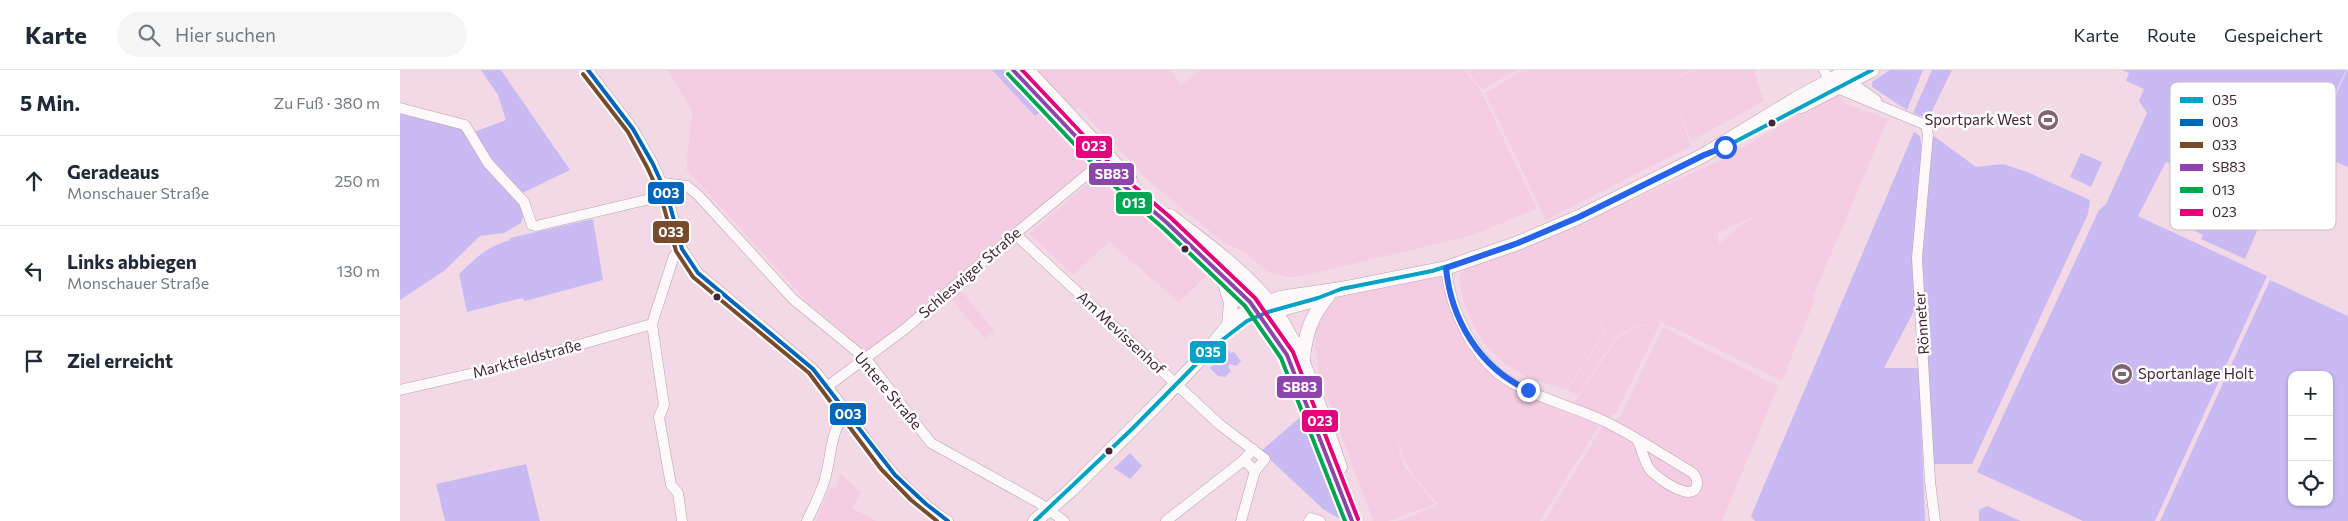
<!DOCTYPE html>
<html lang="de">
<meta charset="utf-8">
<style>
body{margin:0;font-family:Commissioner,sans-serif;background:#f6f6f7;color:#1f2937}
.controls{position:absolute;right:15px;bottom:15px;display:grid;overflow:hidden;border-radius:10px;box-shadow:0 1px 4px #0004}
.controls button{width:45px;height:45px;display:grid;place-items:center;padding:0;border:0;border-bottom:1px solid #e0e1e3;background:#fff;color:#1f2937;font:25px sans-serif}
.stop{position:absolute;width:15px;height:15px;margin:-11px;border:4px solid #2563eb;border-radius:50%;background:#fff}
.stop.end{background:#2563eb;border-color:#fff;box-shadow:0 1px 5px #0008}
.list{margin:0;padding:0;list-style:none}
h2{display:flex;justify-content:space-between;align-items:center;height:65px;margin:0;padding:0 20px;font-size:21px}
h2 small{font-size:16px;font-weight:400;color:#747a83}
.list li{display:grid;grid-template-columns:32px 1fr auto;gap:15px;align-items:center;box-sizing:border-box;height:90px;padding:0 20px;border-top:1px solid #e0e1e3}
.list b{display:block;font-size:19px;white-space:nowrap}
.list p{margin:0;font-size:16px;white-space:nowrap;color:#747a83}
.list em{font-size:16px;font-style:normal;color:#747a83}
.icon{flex:none;width:28px;height:28px;fill:none;stroke:currentColor;stroke-width:2;stroke-linecap:round;stroke-linejoin:round}
.map{position:relative;flex:none;width:1948px;height:451px;overflow:hidden}
header{display:flex;align-items:center;gap:30px;box-sizing:border-box;height:70px;padding:0 25px;background:#fff;border-bottom:1px solid #e0e1e3}
header strong{font-size:24px}
nav{display:flex;gap:28px;margin-inline-start:auto;font-size:18px}
.search{width:350px;height:45px;background:#f6f6f7;display:flex;align-items:center;gap:12px;box-sizing:border-box;padding:0 18px;border-radius:28px;color:#747a83;font-size:19px}
main{display:flex}
aside{flex:1;background:#fff}
.map>svg:first-child{display:block}
.built{fill:#f5cde2;fill-rule:evenodd}
.green{fill:#c9baf3;fill-rule:evenodd}
.lines{fill:none;stroke-linecap:round;stroke-linejoin:round}
.minor-casing{stroke:#b9a0ae;stroke-width:11}
.major-casing{stroke:#b9a0ae;stroke-width:15}
.minor{stroke:#fdf9fb;stroke-width:10}
.major{stroke:#fdf9fb;stroke-width:14}
.bus-1-casing{stroke:#fff;stroke-width:8}
.bus-2-casing{stroke:#fff;stroke-width:8}
.bus-3-casing{stroke:#fff;stroke-width:8}
.bus-4-casing{stroke:#fff;stroke-width:8}
.bus-5-casing{stroke:#fff;stroke-width:8}
.bus-6-casing{stroke:#fff;stroke-width:8}
.bus-1{stroke:#03a2c6;stroke-width:4}
.bus-2{stroke:#0065bd;stroke-width:4}
.bus-3{stroke:#7a4b2a;stroke-width:4}
.bus-4{stroke:#8e44ad;stroke-width:4}
.bus-5{stroke:#00a651;stroke-width:4}
.bus-6{stroke:#e5007d;stroke-width:4}
.route{stroke:#2563eb;stroke-width:6}
.bus-dot{fill:#432536;stroke:#fff;stroke-width:2}
.labels{text-anchor:middle;stroke-width:5;stroke-linejoin:round;paint-order:stroke}
.poi-label{font-size:15px;fill:#432536;stroke:#fff;text-anchor:end}
.street-label{font-size:15px;fill:#432536;stroke:#fff}
.key{fill:#fff;stroke:#c7bec3;stroke-width:1}
.key-label{font-size:14px;fill:#432536}
.line-badge{stroke:#fff;stroke-width:2}
.badge-label{font-size:14px;text-anchor:middle;font-weight:bold;fill:#fff}
</style>
<header>
<strong>Karte</strong>
<div class="search"><svg class="icon" aria-label="search" viewBox="0 0 24 24"><circle cx="10" cy="10" r="6"/><path d="M15 15l6 6"/></svg>Hier suchen</div>
<nav><a>Karte</a><a>Route</a><a>Gespeichert</a></nav>
</header>
<main>
<aside>
<h2>5 Min.<small>Zu Fuß · 380 m</small></h2>
<ul class="list">
<li><svg class="icon" aria-label="ahead" viewBox="0 0 24 24"><path d="M12 20V5M6 11l6-6 6 6"/></svg><div><b>Geradeaus</b><p>Monschauer Straße</p></div><em>250 m</em></li>
<li><svg class="icon" aria-label="left" viewBox="0 0 24 24"><path d="M17 20v-9H6M10 6l-5 5 5 5"/></svg><div><b>Links abbiegen</b><p>Monschauer Straße</p></div><em>130 m</em></li>
<li><svg class="icon" aria-label="arrive" viewBox="0 0 24 24"><path d="M6 21V4h12l-3 4 3 4H6"/></svg><div><b>Ziel erreicht</b></div></li>
</ul>
</aside>
<div class="map">
<svg width="1948" height="451" viewBox="0 0 1948 451">
<rect width="100%" height="100%" fill="#f3d9e6"/>
<g class="built">
<polygon points="268,0 770,0 781,15 800,0 1064,0 1080,19 1137,139 1070,166 898,207 886,207 868,202 841,180 827,175 753,115 679,38 655,59 689,96 469,284 409,234 286,99 292,42"/>
<polygon points="1066,0 1117,0 1083,20"/>
<polygon points="1123,0 1292,0 1268,11 1296,0 1354,0 1364,31 1291,71 1273,26 1291,76 1146,150 1085,23"/>
<path d="M1437,22L1447,34L1488,49L1413,227L1415,229L1382,311L1261,252L1216,343L1202,351L1140,451H998L1038,435L1014,406L1004,390L993,360L1004,396L1035,434L989,451H973L919,305L913,258L924,231L1041,205L1057,252L1094,301L1172,336L1217,268L1237,257L1257,253L1236,256L1216,267L1178,325L1167,320L1206,262L1154,167L1205,262L1166,320L1127,307L1105,294L1087,277L1076,260L1065,236L1059,212L1060,204L1066,199L1153,166L1319,91ZM1358,145L1336,159L1319,174L1318,162Z"/>
<polygon points="695,108 700,108 750,148 771,173 806,206 779,232 709,172 673,205 629,164"/>
<polygon points="561,221 594,260 585,269 551,229"/>
<polygon points="1263,257 1378,316 1322,451 1144,451 1204,354 1220,347"/>
<polygon points="440,403 461,423 452,438 476,451 416,451 430,418 436,417"/>
</g>
<g class="green">
<polygon points="81,0 101,0 170,100 114,127 125,141 121,153 104,163 80,166 44,201 0,230 0,36 65,52 71,63 106,50 98,25"/>
<polygon points="592,0 604,0 642,41 635,46"/>
<polygon points="1490,0 1523,0 1507,40 1472,17 1472,12"/>
<polygon points="1532,0 1552,0 1528,49 1513,43"/>
<polygon points="1722,0 1946,0 1910,80 1857,62 1891,75 1909,87 1898,114 1880,107 1845,189 1801,169 1803,165 1776,152 1784,136 1800,143 1813,113 1766,92 1738,146 1867,206 1755,451 1683,451 1577,402 1699,140 1706,134 1747,43 1739,31 1744,19 1726,11 1729,3"/>
<polygon points="1947,0 1948,0 1948,97 1911,81"/>
<polygon points="1514,62 1520,66 1522,81 1516,237 1484,298 1519,298 1525,451 1355,451 1351,446"/>
<polygon points="1531,64 1576,97 1603,94 1627,102 1690,130 1688,144 1572,394 1531,394 1521,173"/>
<polygon points="1681,83 1702,92 1691,117 1670,107"/>
<path d="M193,149L203,210L125,231L122,228L67,242L59,204C76,188 86,177 110,170V168Z"/>
<path d="M1870,210L1948,246V451H1760ZM1892,305H1929V432H1892Z"/>
<polygon points="828,280 831,283 834,282 841,291 836,296 830,294 828,297 831,301 825,307 818,306 810,298"/>
<polygon points="905,343 931,422 943,451 923,439 861,381"/>
<polygon points="730,383 742,396 730,409 714,398"/>
<polygon points="126,394 140,451 45,451 36,414"/>
<polygon points="1587,436 1621,451 1579,451 1579,440"/>
</g>
<g class="lines">
<g class="minor-casing">
<g id="minor">
<path d="M188,0L233,59L253,94L267,125L282,179L298,203L413,299C434,322 450,349 469,373C490,402 518,431 548,451"/>
<polyline points="1424,0 1429,11 1437,18 1526,55 1528,65 1517,188 1530,411 1535,451"/>
<polyline points="1445,8 1476,30"/>
<polyline points="0,38 65,55 88,93 124,132 132,155 136,156 267,125"/>
<polyline points="263,113 287,116 298,125 393,229 466,289 531,373 639,433 664,451"/>
<polyline points="615,164 819,354 865,389 855,401 844,390"/>
<polyline points="282,179 274,186 252,254 264,335 259,347 271,415 278,423 282,451"/>
<path d="M1046,198C1050,240 1074,291 1112,313C1141,329 1174,337 1204,351C1235,366 1264,386 1293,403C1301,412 1297,426 1283,421C1273,418 1260,409 1252,402C1244,395 1243,379 1237,370"/>
<polyline points="428,316 505,259 615,164 706,89"/>
<polyline points="0,320 105,296 252,254"/>
<path d="M407,451C413,438 420,425 424,412C432,388 429,362 446,343"/>
<polyline points="766,451 844,390 853,379"/>
<polyline points="841,451 855,401"/>
<polyline points="909,451 911,448 920,451"/>
</g>
</g>
<g class="major-casing">
<g id="major">
<polyline points="613,0 717,110 766,152 850,232 887,285 952,451"/>
<polyline points="627,0 730,110"/>
<polyline points="1401,36 1472,0"/>
<path d="M770,146C801,170 835,194 861,223C903,271 919,338 940,397"/>
<polyline points="823,207 831,233 829,255"/>
<polyline points="866,243 915,230"/>
<path d="M903,290C905,264 911,246 928,226"/>
<polyline points="635,451 672,419 765,326 811,277 829,255 850,239 880,228 941,219 1046,198 1118,173 1179,147 1304,85 1396,29 1449,0"/>
</g>
</g>
<use href="#minor" class="minor"/>
<use href="#major" class="major"/>
<g class="bus-1-casing">
<polyline id="bus-1" points="635,451 732,359 813,277 847,251 868,242 918,228 941,219 1032,201 1112,176 1177,148 1304,85 1325,77 1472,0"/>
</g>
<g class="bus-2-casing">
<polyline id="bus-2" points="188,0 233,59 253,94 267,125 282,179 298,203 413,299 495,405 526,434 548,451"/>
</g>
<g class="bus-3-casing">
<polyline id="bus-3" points="183,4 228,62 247,97 261,127 276,181 293,207 409,303 481,399 511,430 537,451"/>
</g>
<g class="bus-4-casing">
<polyline id="bus-4" points="613,0 717,110 766,152 850,232 887,285 952,451"/>
</g>
<g class="bus-5-casing">
<polyline id="bus-5" points="608,4 712,114 762,157 845,236 881,288 945,451"/>
</g>
<g class="bus-6-casing">
<polyline id="bus-6" points="622,0 721,105 770,147 855,228 893,282 958,449"/>
</g>
<use href="#bus-1" class="bus-1"/>
<use href="#bus-2" class="bus-2"/>
<use href="#bus-3" class="bus-3"/>
<use href="#bus-4" class="bus-4"/>
<use href="#bus-5" class="bus-5"/>
<use href="#bus-6" class="bus-6"/>
</g>
<g class="lines">
<path class="route" d="M1128,320C1080,298 1051,250 1046,198L1118,173L1179,147L1304,85L1325,77"/>
</g>
<defs>
<g id="stadium-disc" transform="scale(1.125)"><circle r="9.5" fill="#816474" stroke="#fff"/><path d="M0-5a6.5 5 0 1 0 0 10a6.5 5 0 1 0 0-10ZM-3.5-1.8h7v3.6h-7Z" fill="#fff"/></g>
</defs>
<g fill-rule="evenodd">
<use href="#stadium-disc" x="1648" y="50"/>
<use href="#stadium-disc" x="1722" y="304"/>
</g>
<g class="bus-dot">
<circle cx="1372" cy="53" r="4.5"/>
<circle cx="785" cy="179" r="4.5"/>
<circle cx="317" cy="227" r="4.5"/>
<circle cx="709" cy="381" r="4.5"/>
</g>
<g class="labels">
<g class="poi-label">
<text x="1632" y="55">Sportpark West</text>
<text x="1738" y="309" text-anchor="start">Sportanlage Holt</text>
</g>
<g class="street-label">
<text transform="translate(570 203) rotate(-41)" y="5">Schleswiger Straße</text>
<text transform="translate(1522 253) rotate(-94)" y="5">Rönneter</text>
<text transform="translate(721 263) rotate(43)" y="5">Am Mevissenhof</text>
<text transform="translate(127 289) rotate(-15)" y="5">Marktfeldstraße</text>
<text transform="translate(488 321) rotate(50)" y="5">Untere Straße</text>
</g>
</g>
<rect x="1770" y="12" width="166" height="148" rx="8" class="key"/>
<rect x="1780" y="27" width="23" height="6" fill="#03a2c6"/>
<rect x="1780" y="49" width="23" height="7" fill="#0065bd"/>
<rect x="1780" y="72" width="23" height="6" fill="#7a4b2a"/>
<rect x="1780" y="94" width="23" height="7" fill="#8e44ad"/>
<rect x="1780" y="117" width="23" height="6" fill="#00a651"/>
<rect x="1780" y="139" width="23" height="7" fill="#e5007d"/>
<g class="key-label">
<text x="1812" y="35">035</text>
<text x="1812" y="57">003</text>
<text x="1812" y="80">033</text>
<text x="1812" y="102">SB83</text>
<text x="1812" y="125">013</text>
<text x="1812" y="147">023</text>
</g>
<g class="line-badge">
<rect x="675" y="65" width="38" height="24" rx="5" fill="#e5007d"/>
<rect x="688" y="92" width="47" height="24" rx="5" fill="#8e44ad"/>
<rect x="247" y="111" width="38" height="24" rx="5" fill="#0065bd"/>
<rect x="715" y="121" width="38" height="24" rx="5" fill="#00a651"/>
<rect x="252" y="150" width="38" height="24" rx="5" fill="#7a4b2a"/>
<rect x="789" y="270" width="38" height="24" rx="5" fill="#03a2c6"/>
<rect x="876" y="305" width="47" height="24" rx="5" fill="#8e44ad"/>
<rect x="429" y="332" width="38" height="24" rx="5" fill="#0065bd"/>
<rect x="901" y="339" width="38" height="24" rx="5" fill="#e5007d"/>
</g>
<g class="badge-label">
<text x="694" y="81">023</text>
<text x="712" y="109">SB83</text>
<text x="266" y="128">003</text>
<text x="734" y="138">013</text>
<text x="271" y="167">033</text>
<text x="808" y="287">035</text>
<text x="900" y="322">SB83</text>
<text x="448" y="349">003</text>
<text x="920" y="356">023</text>
</g>
</svg>
<div class="controls">
<button>+</button>
<button>−</button>
<button><svg class="icon" aria-label="locate" viewBox="0 0 24 24"><circle cx="12" cy="12" r="6"/><path d="M12 2v4M12 18v4M2 12h4M18 12h4"/></svg></button>
</div>
<div class="stop" style="left:1325px;top:77px"></div>
<div class="stop end" style="left:1128px;top:320px"></div>
</div>
</main>
